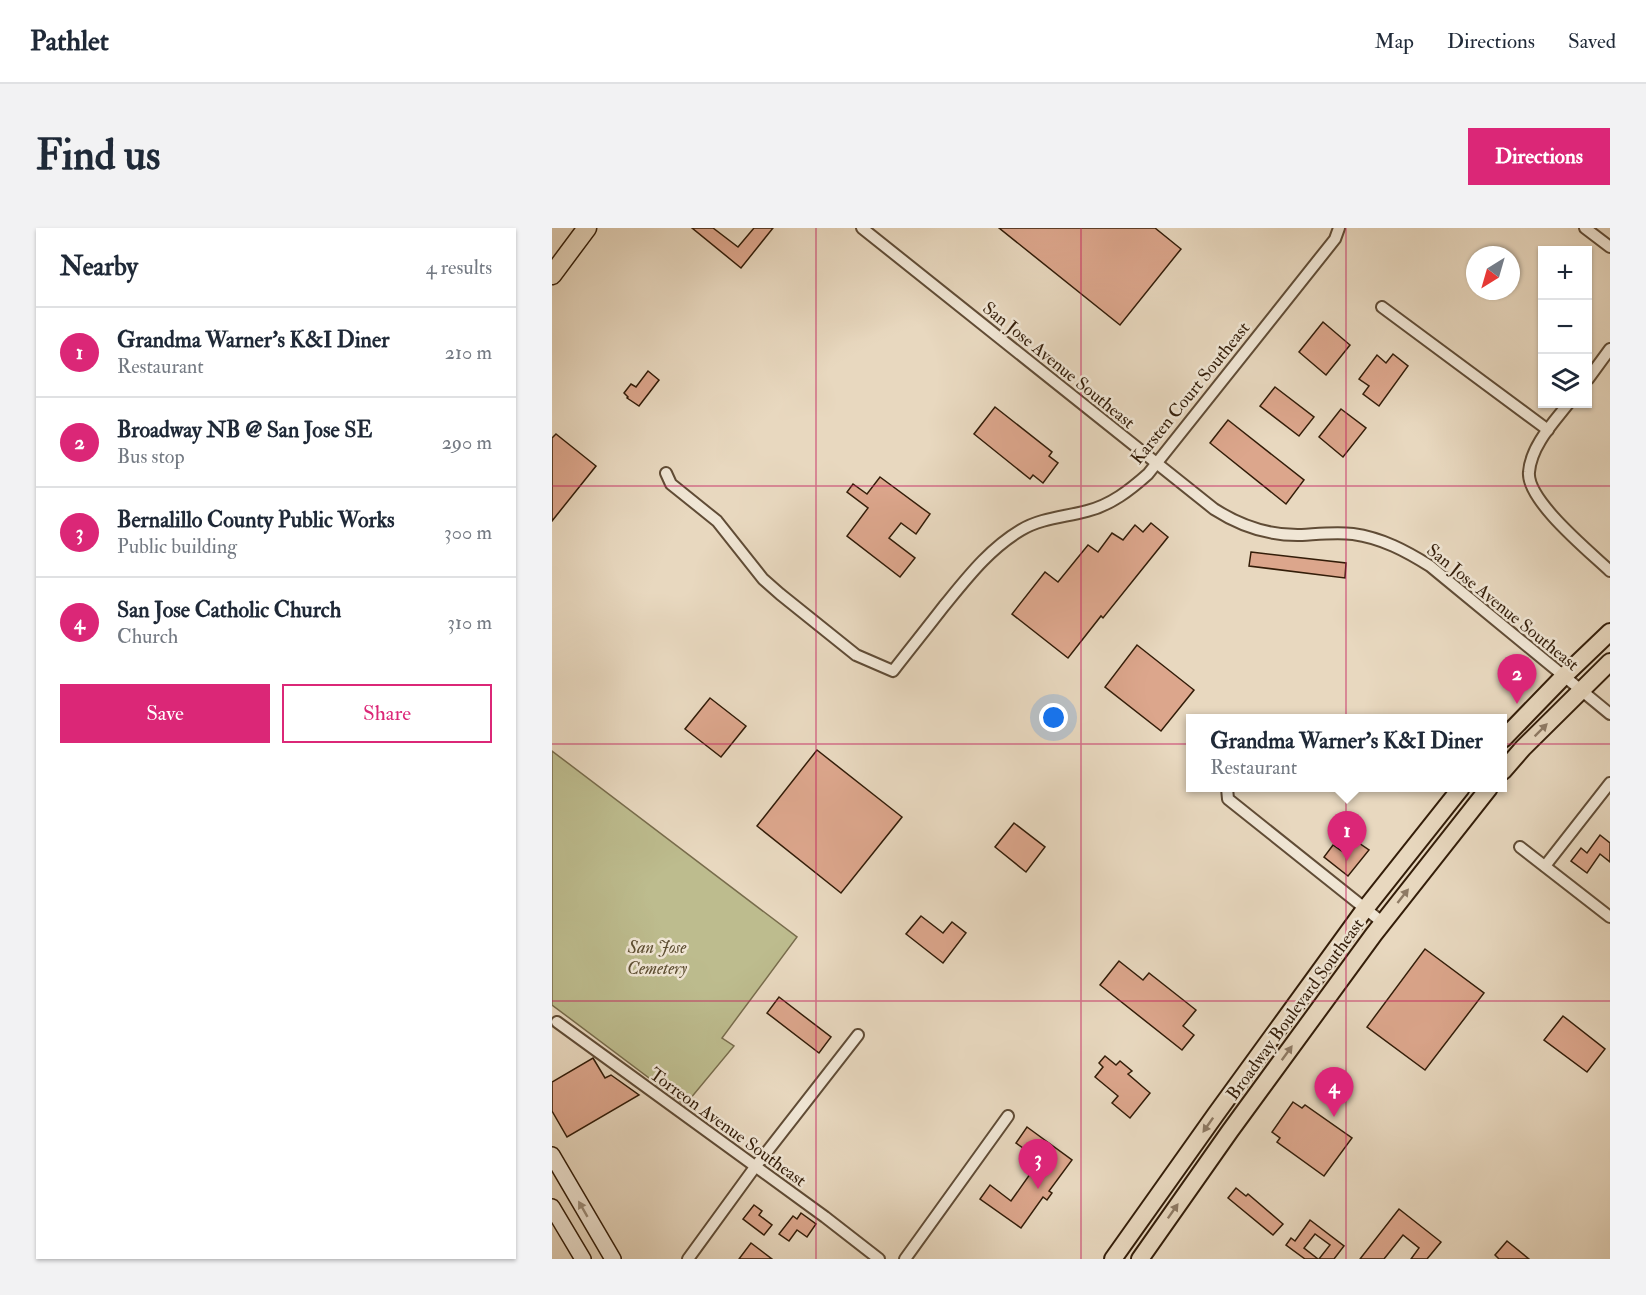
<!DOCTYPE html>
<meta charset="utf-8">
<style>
body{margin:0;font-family:"IM FELL Double Pica",serif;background:#f2f2f3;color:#1f2937}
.controls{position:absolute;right:18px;top:18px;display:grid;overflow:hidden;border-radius:0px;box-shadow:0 2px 4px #0004}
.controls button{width:54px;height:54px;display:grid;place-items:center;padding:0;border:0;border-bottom:2px solid #e0e1e3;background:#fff;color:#1f2937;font:30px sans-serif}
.compass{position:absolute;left:914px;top:18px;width:54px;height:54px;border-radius:50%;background:#fff;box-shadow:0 2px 4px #0004;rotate:217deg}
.you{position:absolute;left:502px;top:490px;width:21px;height:21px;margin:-15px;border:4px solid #fff;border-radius:50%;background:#1a73e8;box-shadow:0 0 0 9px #1a73e833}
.badge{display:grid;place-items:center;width:39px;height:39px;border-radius:50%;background:#db2777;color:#fff;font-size:20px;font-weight:700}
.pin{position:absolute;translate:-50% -50px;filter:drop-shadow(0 2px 3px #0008)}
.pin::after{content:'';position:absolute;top:32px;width:21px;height:18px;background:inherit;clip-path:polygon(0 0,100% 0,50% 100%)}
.popup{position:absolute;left:634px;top:486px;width:321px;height:78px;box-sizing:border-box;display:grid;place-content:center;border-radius:0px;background:#fff;filter:drop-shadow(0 2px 4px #0005);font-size:20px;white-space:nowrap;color:#747a83}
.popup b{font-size:22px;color:#1f2937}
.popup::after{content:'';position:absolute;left:50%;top:100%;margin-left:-12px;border:12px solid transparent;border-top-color:#fff}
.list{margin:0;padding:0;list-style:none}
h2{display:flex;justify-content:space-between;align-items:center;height:78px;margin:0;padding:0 24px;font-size:26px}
h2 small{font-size:20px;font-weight:400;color:#747a83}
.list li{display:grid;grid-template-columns:39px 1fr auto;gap:18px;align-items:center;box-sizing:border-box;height:90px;padding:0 24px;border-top:2px solid #e0e1e3}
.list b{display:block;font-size:22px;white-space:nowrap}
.list p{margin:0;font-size:20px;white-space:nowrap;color:#747a83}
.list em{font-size:20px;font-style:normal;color:#747a83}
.actions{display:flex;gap:12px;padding:18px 24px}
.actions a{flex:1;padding:14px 0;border:2px solid #db2777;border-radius:0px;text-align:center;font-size:21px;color:#db2777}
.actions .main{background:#db2777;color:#fff}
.icon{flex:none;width:33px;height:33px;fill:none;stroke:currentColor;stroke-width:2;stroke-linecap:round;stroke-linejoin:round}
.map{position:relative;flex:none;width:1058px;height:1031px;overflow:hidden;border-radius:0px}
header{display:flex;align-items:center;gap:36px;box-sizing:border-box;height:84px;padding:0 30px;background:#fff;border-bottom:2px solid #e0e1e3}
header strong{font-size:28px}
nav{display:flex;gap:33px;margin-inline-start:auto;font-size:21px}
.intro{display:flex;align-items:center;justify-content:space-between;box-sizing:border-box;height:144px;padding:0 36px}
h1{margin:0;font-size:42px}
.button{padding:15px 27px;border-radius:0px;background:#db2777;color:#fff;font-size:21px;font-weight:700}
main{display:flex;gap:36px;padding:0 36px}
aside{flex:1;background:#fff;border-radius:0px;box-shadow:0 2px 4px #0004}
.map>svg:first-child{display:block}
.green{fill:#bdbc8e;stroke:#786c4c;stroke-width:1.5}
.building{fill:#dca68c;stroke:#331d09;stroke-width:1.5}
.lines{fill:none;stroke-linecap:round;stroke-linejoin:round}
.minor-casing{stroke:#604c36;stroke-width:14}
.secondary-casing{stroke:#331d09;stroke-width:18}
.primary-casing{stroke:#331d09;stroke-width:20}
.motorway-casing{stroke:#331d09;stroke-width:21}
.minor{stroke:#f0e6d5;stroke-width:10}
.secondary{stroke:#f0e6d5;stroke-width:15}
.primary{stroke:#e8d8bf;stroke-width:16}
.motorway{stroke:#e8d8bf;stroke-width:18}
.oneway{fill:#8e7a64}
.oneway2{fill:#9b8c79}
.grid{fill:none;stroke:#c2185b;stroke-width:1.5;stroke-opacity:0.55}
.labels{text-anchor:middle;stroke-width:5;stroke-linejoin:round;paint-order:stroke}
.street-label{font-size:18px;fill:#331d09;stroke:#f0e6d5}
.park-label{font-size:18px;font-style:italic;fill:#5c4d31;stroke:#f0e6d5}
</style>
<header>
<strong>Pathlet</strong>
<nav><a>Map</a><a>Directions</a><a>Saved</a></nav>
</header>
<div class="intro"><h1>Find us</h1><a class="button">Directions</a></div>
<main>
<aside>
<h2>Nearby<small>4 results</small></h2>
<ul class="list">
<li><span class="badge">1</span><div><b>Grandma Warner's K&amp;I Diner</b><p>Restaurant</p></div><em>210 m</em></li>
<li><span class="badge">2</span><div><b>Broadway NB @ San Jose SE</b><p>Bus stop</p></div><em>290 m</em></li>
<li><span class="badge">3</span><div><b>Bernalillo County Public Works</b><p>Public building</p></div><em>300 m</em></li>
<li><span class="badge">4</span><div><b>San Jose Catholic Church</b><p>Church</p></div><em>310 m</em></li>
</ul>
<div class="actions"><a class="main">Save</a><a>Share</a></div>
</aside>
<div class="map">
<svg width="1058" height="1031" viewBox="0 0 1058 1031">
<rect width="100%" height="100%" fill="#e8d8bf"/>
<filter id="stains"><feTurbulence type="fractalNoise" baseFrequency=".00333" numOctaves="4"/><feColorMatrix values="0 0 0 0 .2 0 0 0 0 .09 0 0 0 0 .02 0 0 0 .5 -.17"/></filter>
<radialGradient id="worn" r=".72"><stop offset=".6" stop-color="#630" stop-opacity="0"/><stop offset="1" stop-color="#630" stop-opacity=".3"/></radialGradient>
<polygon class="green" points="0,523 245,709 170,810 182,818 133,877 0,777"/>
<g class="building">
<polygon points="140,0 161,0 186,19 202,0 221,0 189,40"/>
<polygon points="447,0 603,0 629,21 568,97"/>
<polygon points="771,94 798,117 774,147 747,124"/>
<polygon points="841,126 856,138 827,178 811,166 817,158 807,151 825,127 834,135"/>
<polygon points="96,143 107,152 87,178 75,170 76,169 72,165 79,156 84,159"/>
<polygon points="723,159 762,189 747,208 708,178"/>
<polygon points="443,179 500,224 497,228 506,235 491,255 481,247 478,251 422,206"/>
<polygon points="789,181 814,200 791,229 767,209"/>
<polygon points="676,192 752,252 734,276 658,215"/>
<polygon points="4,206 44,238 0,293 0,210"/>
<polygon points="328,249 378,286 364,306 349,295 337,310 363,330 348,349 295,308 316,280 295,264 301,256 315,266"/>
<polygon points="599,295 616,309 551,390 549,388 516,430 460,386 493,344 506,354 536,317 546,324 560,305 571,312 583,297 591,304"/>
<polygon points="699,324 794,335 793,350 697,338"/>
<polygon points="585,417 642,462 609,503 553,459"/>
<polygon points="158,470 194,498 169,529 133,501"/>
<polygon points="265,522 350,589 289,665 205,598"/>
<polygon points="462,595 493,619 474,644 443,619"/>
<polygon points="1048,607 1058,615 1058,634 1048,626 1035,645 1019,633 1029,620 1035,625"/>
<polygon points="801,611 817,622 796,648 772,629 781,617 791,624"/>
<polygon points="369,688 391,705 400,694 414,705 391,735 354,706"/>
<polygon points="873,721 932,765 873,842 815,799"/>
<polygon points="567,733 591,752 597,745 644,782 631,798 642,807 630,822 548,757"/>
<polygon points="227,769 279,809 267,825 215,785"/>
<polygon points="1011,788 1053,821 1035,844 992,812"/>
<polygon points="553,828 564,837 568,833 580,843 576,846 598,865 578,890 560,875 566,868 543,849 551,839 547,835"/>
<polygon points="41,830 53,850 59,847 87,867 15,909 0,883 0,854"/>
<polygon points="741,874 750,880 753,877 800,910 772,948 725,914 728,910 720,904"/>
<polygon points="475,899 520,932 497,963 500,965 495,972 491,969 469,1000 428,971 438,957 459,973 488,932 464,915"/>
<polygon points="684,960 694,968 696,966 731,996 721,1007 676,970"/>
<polygon points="202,977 210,983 207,987 220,997 212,1007 191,991"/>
<polygon points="847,981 889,1014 875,1031 859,1031 867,1020 851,1007 832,1031 808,1031"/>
<polygon points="249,985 264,996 255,1009 245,1002 237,1013 227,1006 241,988 245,991"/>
<polygon points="758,992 792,1018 782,1031 767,1031 778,1017 763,1006 752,1020 766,1031 753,1031 734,1017 739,1010 743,1013"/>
<polygon points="955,1013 977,1031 947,1031 943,1027"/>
<polygon points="199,1015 220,1031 187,1031"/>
</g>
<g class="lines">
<g class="minor-casing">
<g id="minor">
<path d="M310,0L662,281C690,299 718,308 750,307C767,306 784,304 801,306C830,310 854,323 878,338L1058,486"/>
<polyline points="1033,0 1058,19"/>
<polyline points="830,79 996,202"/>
<polyline points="1036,151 1058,121"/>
<path d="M1016,176C1001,195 979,218 977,244C974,272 1038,324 1058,343"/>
<path d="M114,245L119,256L165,293L211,351L228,366L304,427L341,443C358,421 375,400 392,378C415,350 437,321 469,302C489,290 513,289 535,283C559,277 578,262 596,246L783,11L787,0"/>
<polyline points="675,560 676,571 830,694"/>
<polyline points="968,619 1058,689"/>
<polyline points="993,638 1058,555"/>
<polyline points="5,794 273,989 327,1031"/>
<polyline points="136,1031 203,939 306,807"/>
<polyline points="353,1031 456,888"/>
</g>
</g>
<g class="secondary-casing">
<g id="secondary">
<polyline points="0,927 61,1031"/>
<polyline points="0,979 31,1031"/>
</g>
</g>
<g class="primary-casing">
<g id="primary">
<polyline points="951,511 1012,448 1058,404"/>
<polyline points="951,543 971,520 1058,434"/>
<polyline points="561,1031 664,886 813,681 909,560"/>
<polyline points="588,1031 678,903 822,706 937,560"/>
</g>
</g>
<g class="motorway-casing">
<polyline id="motorway" points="0,47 35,0"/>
</g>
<use href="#minor" class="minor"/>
<use href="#secondary" class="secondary"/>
<use href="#primary" class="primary"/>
<use href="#motorway" class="motorway"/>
</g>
<defs><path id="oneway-solid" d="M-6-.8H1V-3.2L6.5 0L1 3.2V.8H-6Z" transform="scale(1.5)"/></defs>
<g class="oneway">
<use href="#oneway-solid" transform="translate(989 502) rotate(-45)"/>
<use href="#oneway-solid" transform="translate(851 668) rotate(-52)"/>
<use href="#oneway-solid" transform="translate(735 825) rotate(-54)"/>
<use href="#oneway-solid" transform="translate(656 897) rotate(125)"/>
<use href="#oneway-solid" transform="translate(621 983) rotate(-55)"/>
</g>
<use class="oneway2" href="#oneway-solid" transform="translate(31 981) rotate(-120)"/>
<path class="grid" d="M264,0V1031M529,0V1031M794,0V1031M0,258H1058M0,516H1058M0,773H1058"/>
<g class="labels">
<g class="street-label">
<text transform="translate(507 137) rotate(39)" y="6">San Jose Avenue Southeast</text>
<text transform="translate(638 165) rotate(-51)" y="6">Karsten Court Southeast</text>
<text transform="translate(951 379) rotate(39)" y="6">San Jose Avenue Southeast</text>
<text transform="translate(743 781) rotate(-54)" y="6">Broadway Boulevard Southeast</text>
<text transform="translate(176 899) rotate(36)" y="6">Torreon Avenue Southeast</text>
</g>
<g class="park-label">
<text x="105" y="725">San Jose<tspan x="105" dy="21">Cemetery</tspan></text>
</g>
</g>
<rect width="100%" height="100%" filter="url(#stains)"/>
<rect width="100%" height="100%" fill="url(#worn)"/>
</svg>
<div class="controls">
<button>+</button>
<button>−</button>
<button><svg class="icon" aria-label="layers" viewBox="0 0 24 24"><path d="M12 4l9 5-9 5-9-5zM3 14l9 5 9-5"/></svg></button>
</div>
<svg class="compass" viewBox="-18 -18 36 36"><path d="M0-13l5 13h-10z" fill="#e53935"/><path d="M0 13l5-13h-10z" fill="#747a83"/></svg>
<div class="you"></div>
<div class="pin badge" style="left:795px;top:633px">1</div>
<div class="popup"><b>Grandma Warner's K&amp;I Diner</b>Restaurant</div>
<div class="pin badge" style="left:965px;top:476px">2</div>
<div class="pin badge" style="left:486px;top:961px">3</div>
<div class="pin badge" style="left:782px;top:889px">4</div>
</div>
</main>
